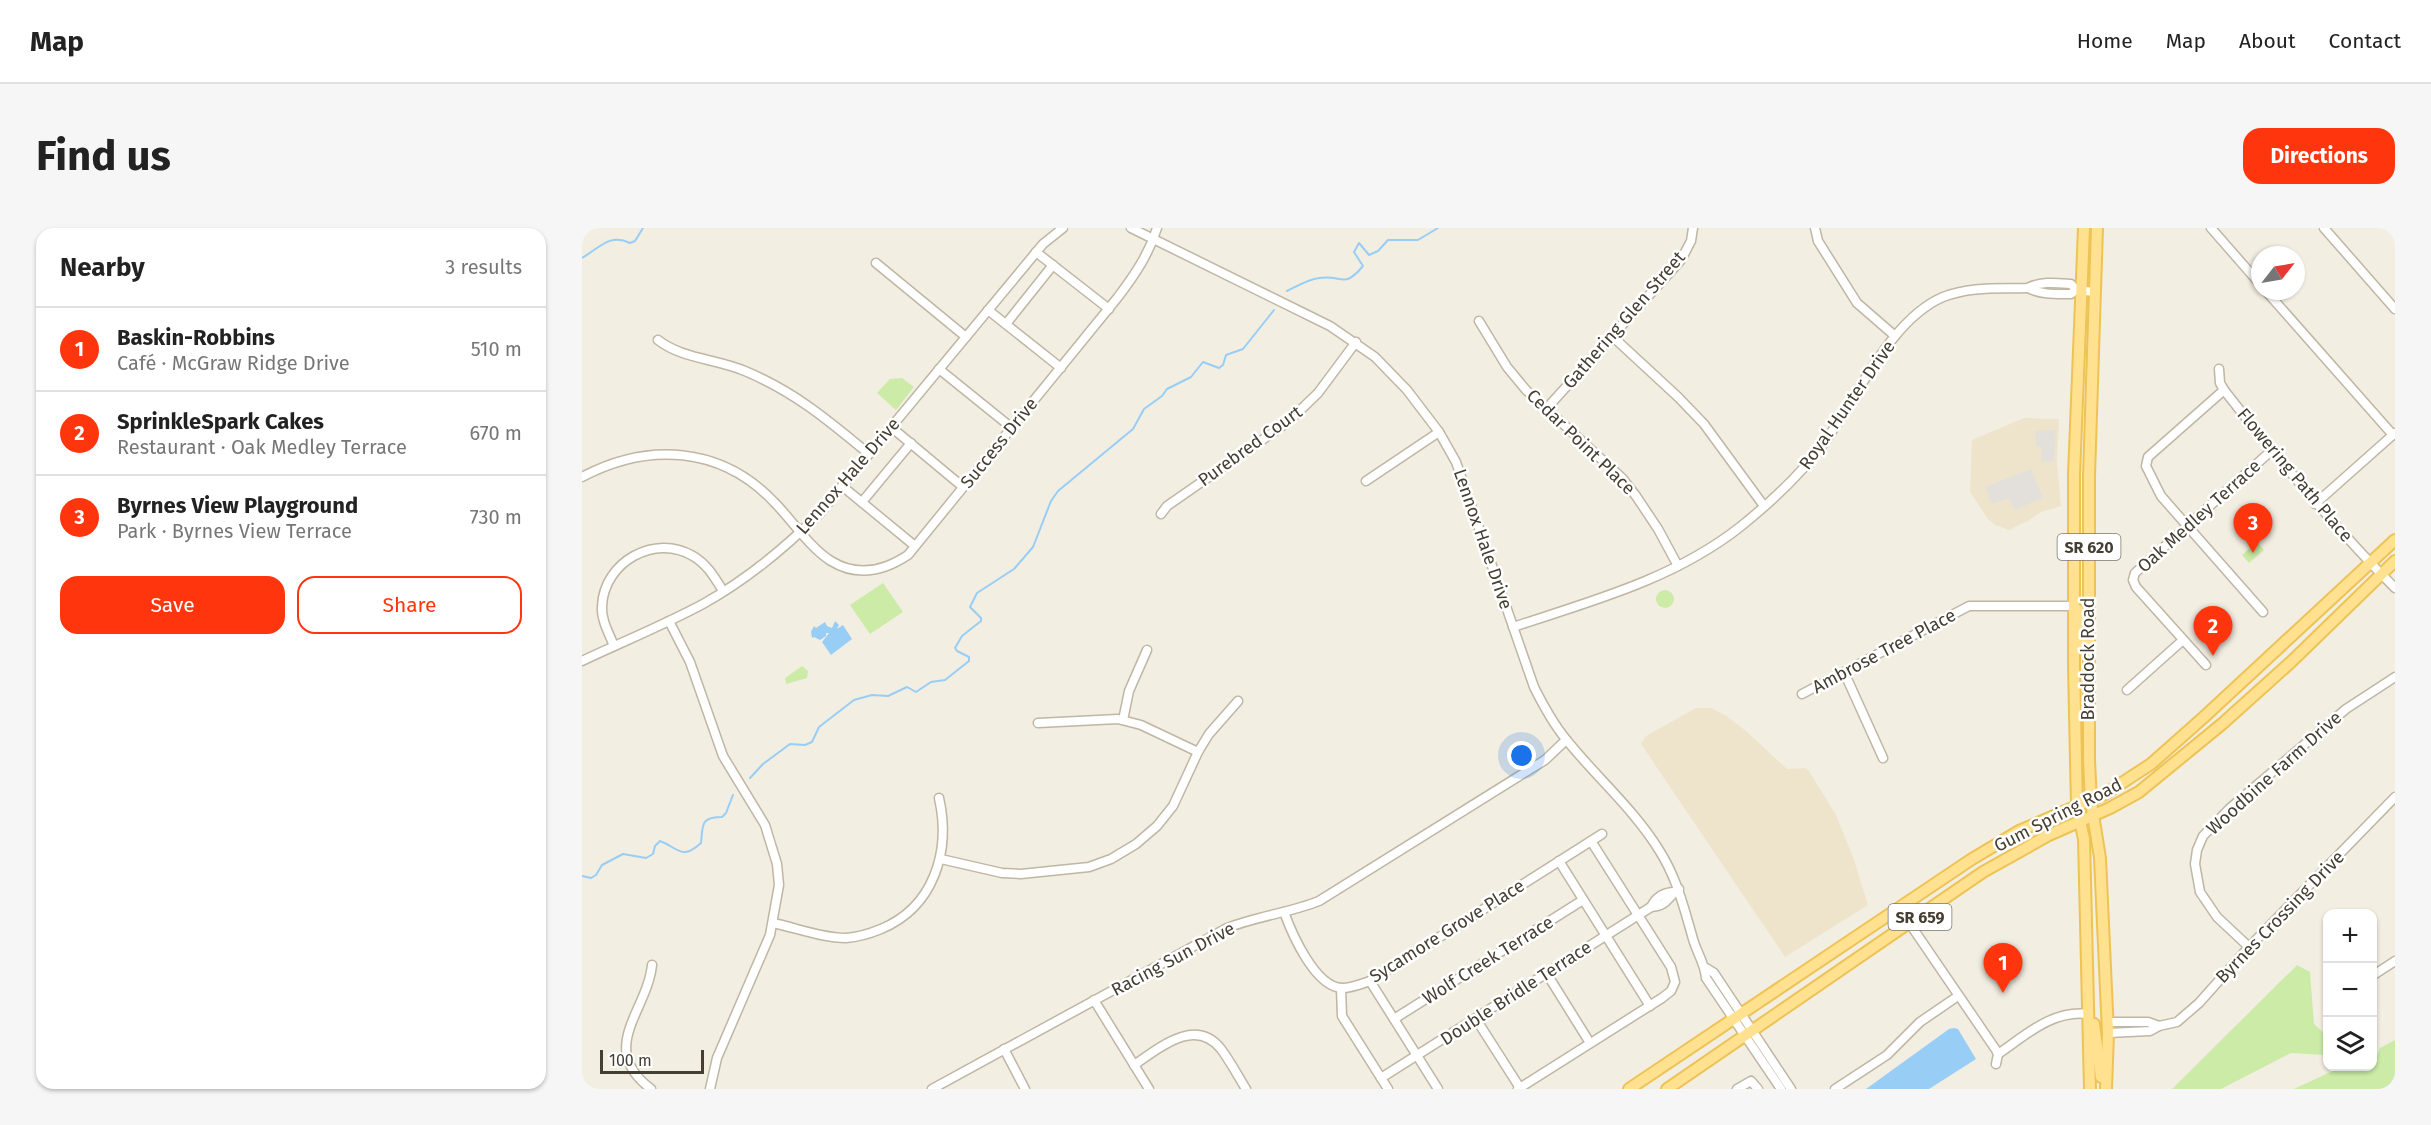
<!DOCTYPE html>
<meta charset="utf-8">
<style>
body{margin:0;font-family:"Fira Sans",sans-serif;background:#f6f6f6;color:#222}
.controls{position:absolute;right:18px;bottom:18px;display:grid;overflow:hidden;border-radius:12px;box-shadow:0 2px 4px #0004}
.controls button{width:54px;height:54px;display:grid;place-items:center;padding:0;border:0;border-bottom:2px solid #e0e0e0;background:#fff;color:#222;font:30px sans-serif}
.compass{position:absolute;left:1669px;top:18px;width:54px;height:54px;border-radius:50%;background:#fff;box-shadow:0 2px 4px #0004;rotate:59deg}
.scale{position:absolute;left:18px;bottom:15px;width:104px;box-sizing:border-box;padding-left:6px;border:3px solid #453e32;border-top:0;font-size:16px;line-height:21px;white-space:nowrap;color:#453e32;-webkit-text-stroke:4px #fff;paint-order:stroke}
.you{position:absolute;left:940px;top:528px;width:21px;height:21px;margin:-15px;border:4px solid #fff;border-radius:50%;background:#1a73e8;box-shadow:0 0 0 9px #1a73e833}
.badge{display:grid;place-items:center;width:39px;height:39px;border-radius:50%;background:#ff360d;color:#fff;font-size:20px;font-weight:700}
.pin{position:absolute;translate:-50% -50px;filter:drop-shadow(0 2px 3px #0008)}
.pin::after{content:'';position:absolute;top:32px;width:21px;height:18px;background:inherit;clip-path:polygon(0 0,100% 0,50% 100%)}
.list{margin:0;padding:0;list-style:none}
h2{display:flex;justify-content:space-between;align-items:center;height:78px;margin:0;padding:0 24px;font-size:26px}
h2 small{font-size:20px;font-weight:400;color:#767676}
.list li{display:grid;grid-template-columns:39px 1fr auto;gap:18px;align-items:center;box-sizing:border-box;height:84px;padding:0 24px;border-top:2px solid #e0e0e0}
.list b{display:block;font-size:22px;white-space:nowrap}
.list p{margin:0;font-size:20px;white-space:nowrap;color:#767676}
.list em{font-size:20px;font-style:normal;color:#767676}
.actions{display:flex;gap:12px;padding:18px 24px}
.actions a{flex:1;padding:14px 0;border:2px solid #ff360d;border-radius:18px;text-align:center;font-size:21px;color:#ff360d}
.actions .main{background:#ff360d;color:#fff}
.icon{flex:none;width:33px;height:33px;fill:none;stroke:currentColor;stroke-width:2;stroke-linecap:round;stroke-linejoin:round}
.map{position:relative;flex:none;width:1813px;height:861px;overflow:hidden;border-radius:18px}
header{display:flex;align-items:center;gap:36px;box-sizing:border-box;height:84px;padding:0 30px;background:#fff;border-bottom:2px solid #e0e0e0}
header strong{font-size:28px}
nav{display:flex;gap:33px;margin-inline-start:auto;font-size:21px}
.intro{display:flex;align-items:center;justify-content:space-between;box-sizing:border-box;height:144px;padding:0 36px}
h1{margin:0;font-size:42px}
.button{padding:15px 27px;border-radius:18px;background:#ff360d;color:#fff;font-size:21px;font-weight:700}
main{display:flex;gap:36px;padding:0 36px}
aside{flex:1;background:#fff;border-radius:18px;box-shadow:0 2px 4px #0004}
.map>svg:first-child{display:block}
.education{fill:#eee4cb}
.green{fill:#cbeba7}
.parking{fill:#e3e0dc}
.water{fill:#98cef6}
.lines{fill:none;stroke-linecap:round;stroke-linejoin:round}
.stream{stroke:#98cef6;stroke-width:2}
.minor-casing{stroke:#bfb6a4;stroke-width:11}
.major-casing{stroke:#eec356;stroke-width:14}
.minor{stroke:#fff;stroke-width:8}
.major{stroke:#ffe18f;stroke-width:10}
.labels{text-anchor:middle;stroke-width:5;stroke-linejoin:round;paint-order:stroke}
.shield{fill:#fff;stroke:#7d7870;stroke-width:1.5}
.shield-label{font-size:16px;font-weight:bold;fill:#453e32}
.street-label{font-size:18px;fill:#453e32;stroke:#fff}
</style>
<header>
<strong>Map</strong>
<nav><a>Home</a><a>Map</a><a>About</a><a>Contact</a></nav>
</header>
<div class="intro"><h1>Find us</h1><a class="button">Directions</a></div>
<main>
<aside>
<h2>Nearby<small>3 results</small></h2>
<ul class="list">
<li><span class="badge">1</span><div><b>Baskin-Robbins</b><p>Café · McGraw Ridge Drive</p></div><em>510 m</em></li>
<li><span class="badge">2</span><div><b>SprinkleSpark Cakes</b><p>Restaurant · Oak Medley Terrace</p></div><em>670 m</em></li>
<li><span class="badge">3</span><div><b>Byrnes View Playground</b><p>Park · Byrnes View Terrace</p></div><em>730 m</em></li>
</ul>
<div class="actions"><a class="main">Save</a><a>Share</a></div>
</aside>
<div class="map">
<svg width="1813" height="861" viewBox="0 0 1813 861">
<rect width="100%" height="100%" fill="#f3eee2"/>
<g class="education">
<polygon points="1442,190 1477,191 1475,234 1479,278 1459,284 1446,293 1427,302 1413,297 1406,291 1388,264 1390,212"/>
<polygon points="1114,480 1129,480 1143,487 1164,503 1205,541 1223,540 1227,543 1254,587 1271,629 1286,677 1203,729 1059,516 1064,508"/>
</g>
<g class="green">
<polygon points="320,150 332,159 314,182 295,165 308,151"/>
<polygon points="1675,314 1682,322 1667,335 1660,327"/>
<polygon points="301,355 321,384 288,406 268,377"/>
<circle cx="1083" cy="371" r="9"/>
<polygon points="220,438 226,443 225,450 204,456 203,450"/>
<polygon points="1715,737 1728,744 1732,796 1745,808 1745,825 1743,827 1709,825 1639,861 1590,861"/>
<polygon points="1813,812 1813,861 1712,861 1759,839 1769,839 1776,842 1790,838 1798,820"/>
</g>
<g class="parking">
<polygon points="1474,202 1472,233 1459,234 1460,219 1454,218 1453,203"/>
<polygon points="1449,241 1461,270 1432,282 1427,270 1410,276 1403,259"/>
</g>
<g class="water">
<polygon points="253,393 257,397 255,401 261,397 270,411 249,427 240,414 247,405 244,405 244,408 238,412 232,409 230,410 229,404 232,398 234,400 243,394 245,398 250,400"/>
<polygon points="1372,800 1376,801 1394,831 1347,861 1284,861 1367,801"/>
</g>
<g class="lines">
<g class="stream">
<path d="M0,30C17,20 28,5 48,15L53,13L61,0"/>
<path d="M705,63C715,58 727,51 737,50C761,46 761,62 781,38L772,24L777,15L787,27L796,23L806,12H836L856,0"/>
<polyline points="168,550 181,536 208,516 223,517 230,514 237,499 272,472 290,467 306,468 325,459 334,464 349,454 363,452 387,433 387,429 375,423 373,420 380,408 399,393 399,390 388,379 395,365 432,341 451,319 469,273 476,263 551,201 562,181 580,168 585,161 609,149 621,134 637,140 641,137 644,127 661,121 692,82"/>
<path d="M0,648L9,650L14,647L20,637L41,626L64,630L71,626L73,618L78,613C97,620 99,633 119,615C121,597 118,589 140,589L144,585L151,567"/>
</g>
<g class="minor-casing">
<g id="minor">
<path d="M549,0L748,98L793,129L825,162L857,204L874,234L952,459C961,477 970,494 983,510C1013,548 1051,580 1077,622C1095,650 1102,680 1111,711C1115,725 1123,736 1124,750L1199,861"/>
<polyline points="1233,0 1236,13 1275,75 1313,108"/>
<polyline points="1629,0 1678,56"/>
<polyline points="1742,0 1813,81"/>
<polyline points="454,24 527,81"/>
<polyline points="294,35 384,109"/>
<path d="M1446,60C1460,67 1474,66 1489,66L1494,62"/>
<polyline points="1684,63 1811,207"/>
<polyline points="406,82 479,140"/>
<polyline points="897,93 925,139 944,162 1040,250 1054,268 1076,301 1096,338"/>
<polyline points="424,96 471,37"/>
<polyline points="1030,108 1096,169 1122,196 1182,278"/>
<path d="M76,112C100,131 136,131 163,143C213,164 246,192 287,226"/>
<polyline points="357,141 430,200"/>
<path d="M1637,141L1638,155L1642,162C1696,231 1751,298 1813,360"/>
<polyline points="1642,162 1566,229 1564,238 1579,268 1681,384"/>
<polyline points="965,180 1099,32 1109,13 1111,0"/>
<polyline points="309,199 381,259"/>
<path d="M0,249C66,214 139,218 192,274C210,292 227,319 249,333C275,349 302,343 326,327L536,69C552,48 567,26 575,0"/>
<polyline points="784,253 857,204"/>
<polyline points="260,258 333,318"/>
<polyline points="280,274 329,215"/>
<polyline points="1733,276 1813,205"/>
<polyline points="579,286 585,278 706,194 736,165 774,114"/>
<polyline points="87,393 108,434 141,528 183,597 195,636 197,657 188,707 135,830 128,861"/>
<path d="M931,399C1010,373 1092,351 1158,299C1188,275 1216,249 1239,219C1274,173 1307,92 1361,69C1389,58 1417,61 1446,60C1458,53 1475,55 1489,56L1494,62L1512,64"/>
<path d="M32,418C27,405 19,392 20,378C22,334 73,305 111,328C125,336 133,350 141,363"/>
<path d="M0,433C40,414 82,397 121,376C164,352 203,320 238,285L461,16L481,0"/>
<polyline points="1624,437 1554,359 1551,352 1553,345 1689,223"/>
<polyline points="1262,444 1301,530"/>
<polyline points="1545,462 1601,412"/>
<polyline points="1220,466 1387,378 1491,378"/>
<polyline points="541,492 547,463 565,422"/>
<polyline points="456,495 536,491 559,497 616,524"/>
<polyline points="359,631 420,645 439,646 507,639 529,631 554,616 575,598 591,578 616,524 627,506 656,473"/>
<polyline points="977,633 1068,778"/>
<path d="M1069,679C1074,669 1081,664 1093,664"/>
<polyline points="1317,680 1414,822 1416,826 1414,836"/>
<path d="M702,684C710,706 733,759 760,760C770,760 779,756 788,753L1020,606"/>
<path d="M191,695C215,700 240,710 264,710C276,709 287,706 299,701C352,679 369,623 357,570"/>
<polyline points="1667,719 1635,689 1618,664 1613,636 1615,622 1621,608 1647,581 1744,498 1764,481 1813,449"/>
<polyline points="1124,740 1132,745 1209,861"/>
<polyline points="965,746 1008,815"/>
<polyline points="1790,748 1813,733"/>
<polyline points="788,753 856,861"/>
<polyline points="759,760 760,788 806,861"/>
<polyline points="512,772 567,861"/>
<polyline points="812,791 1001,672"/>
<polyline points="894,791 938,860"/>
<polyline points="1525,794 1566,794 1577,798"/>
<polyline points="1526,805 1568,803 1577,798 1595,794 1617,775 1667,719 1813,569"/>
<polyline points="422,821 443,861"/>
<path d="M1416,826C1444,807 1470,782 1506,786"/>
<path d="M552,837C576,821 613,788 639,821C648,833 656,848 664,861"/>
<path d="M799,850L1069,679C1086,678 1085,669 1097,661"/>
<path d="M69,861C15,820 65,784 70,737"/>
<path d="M350,861L645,700C675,688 707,685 737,673L963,532L984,512"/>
<polyline points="936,861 1080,770 1089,763 1093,754 1089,739 1009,613"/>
<polyline points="1155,861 1169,853 1176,861"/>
<polyline points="1253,861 1305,827 1338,794 1376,768"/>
</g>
</g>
<g class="major-casing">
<g id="major">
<polyline points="1502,0 1492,246 1492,439 1495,579 1502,611 1508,861"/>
<polyline points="1515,0 1507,248 1507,532 1509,574 1518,630 1526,805 1524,861"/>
<polyline points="1496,382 1500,422"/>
<polyline points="1512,796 1519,849"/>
<polyline points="1047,861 1390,631 1437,603 1523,566 1569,536 1622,489 1813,312"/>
<polyline points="1085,861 1401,644 1467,607 1528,580 1557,564 1640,496 1709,434 1813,333"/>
</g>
</g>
<use href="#minor" class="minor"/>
<use href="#major" class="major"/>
</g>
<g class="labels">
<g class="shield">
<rect x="1475.5" y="306" width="63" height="26" rx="4.5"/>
<rect x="1306.5" y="676" width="63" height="26" rx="4.5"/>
</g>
<g class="shield-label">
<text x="1507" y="325">SR 620</text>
<text x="1338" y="695">SR 659</text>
</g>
<g class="street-label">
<text transform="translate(1042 92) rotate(-49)" y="6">Gathering Glen Street</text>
<text transform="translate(1265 177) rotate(-55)" y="6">Royal Hunter Drive</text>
<text transform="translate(999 214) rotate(44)" y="6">Cedar Point Place</text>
<text transform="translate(417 215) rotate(-51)" y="6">Success Drive</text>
<text transform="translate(668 218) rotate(-36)" y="6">Purebred Court</text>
<text transform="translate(1713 247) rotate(50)" y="6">Flowering Path Place</text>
<text transform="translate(266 248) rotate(-49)" y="6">Lennox Hale Drive</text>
<text transform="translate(1617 288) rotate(-42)" y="6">Oak Medley Terrace</text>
<text transform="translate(901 311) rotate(71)" y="6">Lennox Hale Drive</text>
<text transform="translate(1302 423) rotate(-28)" y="6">Ambrose Tree Place</text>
<text transform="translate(1506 431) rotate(-90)" y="6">Braddock Road</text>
<text transform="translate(1692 545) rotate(-42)" y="6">Woodbine Farm Drive</text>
<text transform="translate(1476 587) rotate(-27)" y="6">Gum Spring Road</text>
<text transform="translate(1698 689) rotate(-46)" y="6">Byrnes Crossing Drive</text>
<text transform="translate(865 703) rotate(-32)" y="6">Sycamore Grove Place</text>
<text transform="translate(591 731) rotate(-28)" y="6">Racing Sun Drive</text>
<text transform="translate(906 732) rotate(-32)" y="6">Wolf Creek Terrace</text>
<text transform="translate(934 765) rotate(-33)" y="6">Double Bridle Terrace</text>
</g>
</g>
</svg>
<div class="controls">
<button>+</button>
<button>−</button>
<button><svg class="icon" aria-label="layers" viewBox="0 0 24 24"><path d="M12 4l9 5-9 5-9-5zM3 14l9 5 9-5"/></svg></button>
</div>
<svg class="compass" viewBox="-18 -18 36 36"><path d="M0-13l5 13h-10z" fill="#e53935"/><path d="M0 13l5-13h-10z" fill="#767676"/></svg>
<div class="scale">100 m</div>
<div class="you"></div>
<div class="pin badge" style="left:1421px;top:765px">1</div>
<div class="pin badge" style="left:1631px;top:428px">2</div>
<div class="pin badge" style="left:1671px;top:325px">3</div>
</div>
</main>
